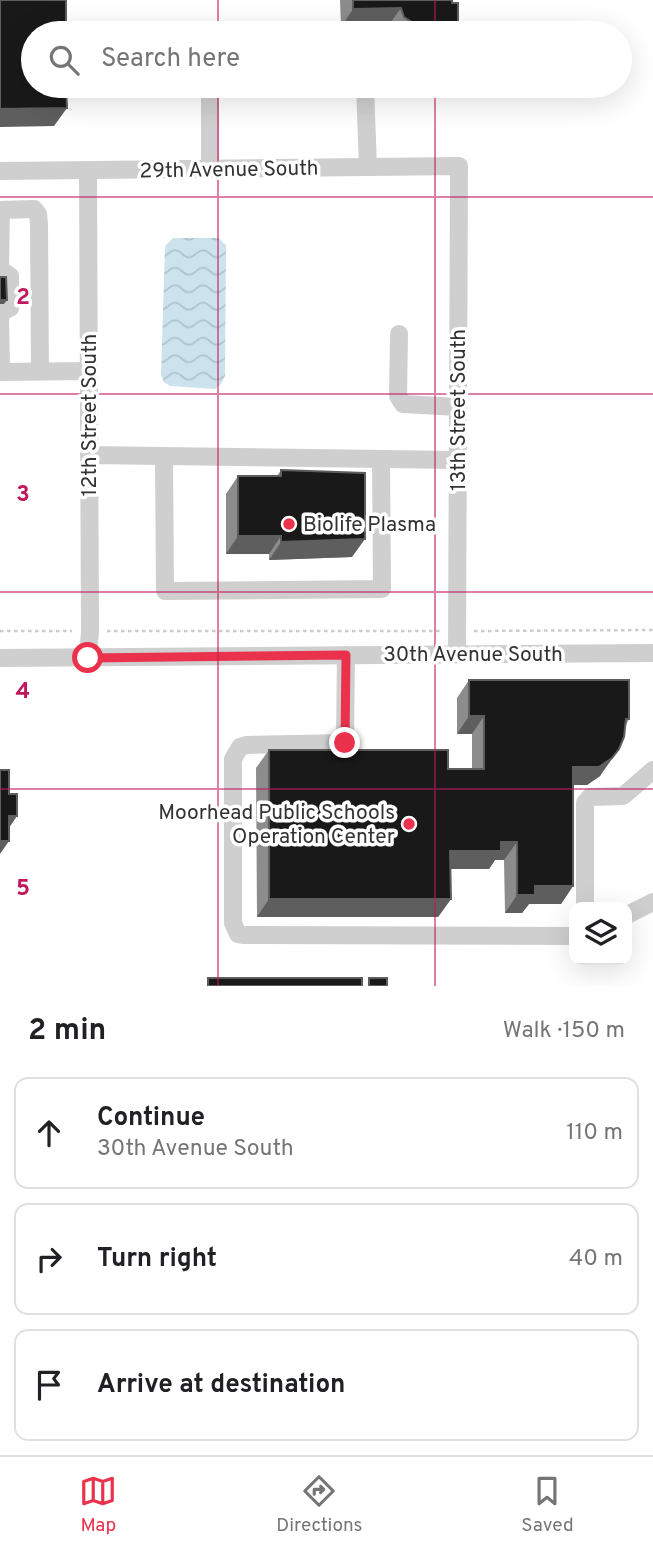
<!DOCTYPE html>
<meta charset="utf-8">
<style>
body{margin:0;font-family:Overpass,sans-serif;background:#f6f6f6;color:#202124}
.controls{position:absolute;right:21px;bottom:21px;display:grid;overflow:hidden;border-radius:14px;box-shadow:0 7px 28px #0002}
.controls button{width:63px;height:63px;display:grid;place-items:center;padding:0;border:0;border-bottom:2px solid #e0e0e0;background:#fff;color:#202124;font:35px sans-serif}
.stop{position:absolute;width:21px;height:21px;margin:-16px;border:5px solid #ea324d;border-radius:50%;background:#fff}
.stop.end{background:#ea324d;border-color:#fff;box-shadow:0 2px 7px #0008}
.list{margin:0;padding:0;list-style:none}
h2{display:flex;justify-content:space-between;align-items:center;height:91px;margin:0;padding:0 28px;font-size:30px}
h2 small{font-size:23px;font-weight:400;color:#757577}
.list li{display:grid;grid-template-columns:46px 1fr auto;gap:21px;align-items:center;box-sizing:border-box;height:112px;margin:0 14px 14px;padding:0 14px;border:2px solid #e0e0e0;border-radius:14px}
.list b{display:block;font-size:26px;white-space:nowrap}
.list p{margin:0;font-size:23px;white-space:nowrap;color:#757577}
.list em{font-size:23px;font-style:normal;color:#757577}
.icon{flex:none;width:38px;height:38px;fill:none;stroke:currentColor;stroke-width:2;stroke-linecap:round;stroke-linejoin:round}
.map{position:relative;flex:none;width:653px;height:986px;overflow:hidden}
.search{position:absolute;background:#fff;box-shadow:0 7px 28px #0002;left:21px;right:21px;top:21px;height:77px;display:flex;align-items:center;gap:18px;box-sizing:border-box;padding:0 24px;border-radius:38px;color:#757577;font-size:26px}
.sheet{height:469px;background:#fff}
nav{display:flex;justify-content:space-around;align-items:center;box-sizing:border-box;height:98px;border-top:2px solid #e0e0e0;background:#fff;font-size:19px;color:#757577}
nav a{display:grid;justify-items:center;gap:4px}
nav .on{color:#ea324d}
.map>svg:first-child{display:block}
.water{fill:url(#water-waves)}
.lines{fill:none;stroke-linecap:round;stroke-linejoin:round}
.path{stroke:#ccc;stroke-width:2.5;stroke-dasharray:3.5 3.5;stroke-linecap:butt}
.minor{stroke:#cfcfcf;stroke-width:18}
.wall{fill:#8c8c8c}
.shaded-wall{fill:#5e5e5e}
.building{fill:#191919;stroke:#5e5e5e;stroke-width:2}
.route{stroke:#ea324d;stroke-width:9}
.grid{fill:none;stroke:#c2185b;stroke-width:2;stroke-opacity:0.55}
.poi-dot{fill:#ea324d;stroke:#fff;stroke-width:2.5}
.labels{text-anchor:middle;stroke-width:7;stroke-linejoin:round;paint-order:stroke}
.street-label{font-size:21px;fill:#323232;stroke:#fff}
.poi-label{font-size:21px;fill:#323232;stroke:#fff;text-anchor:start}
.grid-label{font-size:23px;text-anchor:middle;font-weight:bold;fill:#c2185b;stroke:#fff;stroke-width:7;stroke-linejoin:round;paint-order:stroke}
</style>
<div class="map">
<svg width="653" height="986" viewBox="0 0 653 986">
<defs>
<pattern id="water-waves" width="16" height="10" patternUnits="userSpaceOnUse" patternTransform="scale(1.75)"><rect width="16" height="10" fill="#cce3ee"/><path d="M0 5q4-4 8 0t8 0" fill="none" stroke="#b0c3cd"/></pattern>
</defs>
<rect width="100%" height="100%" fill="#fff"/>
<polygon class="water" points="173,238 218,238 226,245 225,376 221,384 215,389 170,386 164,382 161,375 165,246"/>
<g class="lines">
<g class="path">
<polyline points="0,631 72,631"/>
<polyline points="107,631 440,631"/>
<polyline points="474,631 653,630"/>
</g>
<g class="minor">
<polyline points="210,86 210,169"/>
<polyline points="365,86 368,167"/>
<polyline points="0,171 459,166 457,654"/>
<polyline points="399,334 398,396 403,404 458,407"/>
<polyline points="0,372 89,371"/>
<polyline points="1,372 0,313 10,308 10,276 0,269 1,210 34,209 38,214 39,224 40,371"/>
<polyline points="89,455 458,460"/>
<polyline points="164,456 165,591 382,589 381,459"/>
<polyline points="346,655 345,743 247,745 240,747 233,759 233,923 238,934 244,935 574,936"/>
<polyline points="0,658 653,653"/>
<polyline points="88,658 90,631 88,171"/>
<polyline points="585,907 585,803 590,797 623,796 653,770"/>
<polyline points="627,915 653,902"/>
</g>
</g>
<g class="wall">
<polygon points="340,0 452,0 458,33 391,33 388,26 341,27"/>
<polygon points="281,470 352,557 269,560 269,554 226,554 226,494 238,476 277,476"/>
<polygon points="469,680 629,719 600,776 587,785 573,785 573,886 561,904 529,904 522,913 505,913 504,860 495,860 489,869 450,869 451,899 438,917 257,917 256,768 269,750 448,769 472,769 472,734 457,734 457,698"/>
</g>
<g class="shaded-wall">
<polygon points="401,8 388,26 341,27 353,9"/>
<polygon points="67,108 54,126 0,127 0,109"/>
<polygon points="0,300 7,300 4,304 0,304"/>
<polygon points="238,536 281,536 269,554 226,554"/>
<polygon points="365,539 352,557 269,560 281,542"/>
<polygon points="469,716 484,716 472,734 457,734"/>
<polygon points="619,749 600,776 587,785 561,785 573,767"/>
<polygon points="9,816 17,816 5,834"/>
<polygon points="0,841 9,841 0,854"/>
<polygon points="501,842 517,842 504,860 495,860 489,869 438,869 450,851"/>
<polygon points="535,886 573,886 561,904 529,904 522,913 505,913 517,895"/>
<polygon points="269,899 451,899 438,917 257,917"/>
</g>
<g class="building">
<polygon points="0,0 66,0 66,33 33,33 33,86 66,86 67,108 0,109"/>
<polygon points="353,0 452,0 452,3 458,3 458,33 413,33 412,22 404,17 401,8 353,9"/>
<polygon points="0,277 6,277 7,300 0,300"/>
<polygon points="281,470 365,473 365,539 281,542 281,536 238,536 238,476 281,476"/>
<polygon points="469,680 629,680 629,719 626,719 624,737 619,749 612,758 599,767 573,767 573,886 535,886 535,895 517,895 517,842 501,842 501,851 450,851 451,899 269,899 269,750 448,750 448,769 484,769 484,716 469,716"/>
<polygon points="0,770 9,770 9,794 17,794 17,816 9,816 9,841 0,841"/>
<rect x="208" y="978" width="154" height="8"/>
<rect x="369" y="978" width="18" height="8"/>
</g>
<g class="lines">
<polyline class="route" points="88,658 346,655 345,743"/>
</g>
<path class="grid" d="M218,0V33M435,0V33M218,86V986M435,86V986M0,197H653M0,394H653M0,592H653M0,789H653"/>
<g class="poi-dot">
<circle cx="289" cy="524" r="7"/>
<circle cx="409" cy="824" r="7"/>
</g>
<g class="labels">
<g class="street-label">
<text transform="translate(229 169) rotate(-1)" y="7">29th Avenue South</text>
<text transform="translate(458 410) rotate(-90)" y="7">13th Street South</text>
<text transform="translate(89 415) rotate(-90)" y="7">12th Street South</text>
<text x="473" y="661">30th Avenue South</text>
</g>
<g class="poi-label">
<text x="303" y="531">Biolife Plasma</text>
<text x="395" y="819" text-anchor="end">Moorhead Public Schools<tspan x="395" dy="24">Operation Center</tspan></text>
</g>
</g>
<g class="grid-label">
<text x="23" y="304">2</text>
<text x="23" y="501">3</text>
<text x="23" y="698">4</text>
<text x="23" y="895">5</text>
</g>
</svg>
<div class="controls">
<button><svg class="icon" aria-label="layers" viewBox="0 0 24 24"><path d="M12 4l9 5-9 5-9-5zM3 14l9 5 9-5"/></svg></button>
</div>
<div class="stop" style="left:88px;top:658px"></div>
<div class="stop end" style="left:345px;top:743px"></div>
<div class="search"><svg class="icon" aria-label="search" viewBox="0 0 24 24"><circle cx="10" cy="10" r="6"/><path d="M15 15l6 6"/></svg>Search here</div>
</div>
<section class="sheet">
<h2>2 min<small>Walk · 150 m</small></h2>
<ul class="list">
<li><svg class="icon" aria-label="ahead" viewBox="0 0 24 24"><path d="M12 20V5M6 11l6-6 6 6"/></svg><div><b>Continue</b><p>30th Avenue South</p></div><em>110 m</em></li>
<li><svg class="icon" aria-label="right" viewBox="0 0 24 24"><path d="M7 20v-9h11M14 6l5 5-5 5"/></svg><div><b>Turn right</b></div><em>40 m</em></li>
<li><svg class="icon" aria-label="arrive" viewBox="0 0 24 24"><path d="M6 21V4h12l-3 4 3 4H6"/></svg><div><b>Arrive at destination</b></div></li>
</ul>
</section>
<nav>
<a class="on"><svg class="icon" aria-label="map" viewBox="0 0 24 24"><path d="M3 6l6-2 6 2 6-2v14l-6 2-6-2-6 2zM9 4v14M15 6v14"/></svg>Map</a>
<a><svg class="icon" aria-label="directions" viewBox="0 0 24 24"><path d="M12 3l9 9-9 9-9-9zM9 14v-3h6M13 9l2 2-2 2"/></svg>Directions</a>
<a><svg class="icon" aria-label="saved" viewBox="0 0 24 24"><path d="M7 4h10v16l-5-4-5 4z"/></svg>Saved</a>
</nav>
